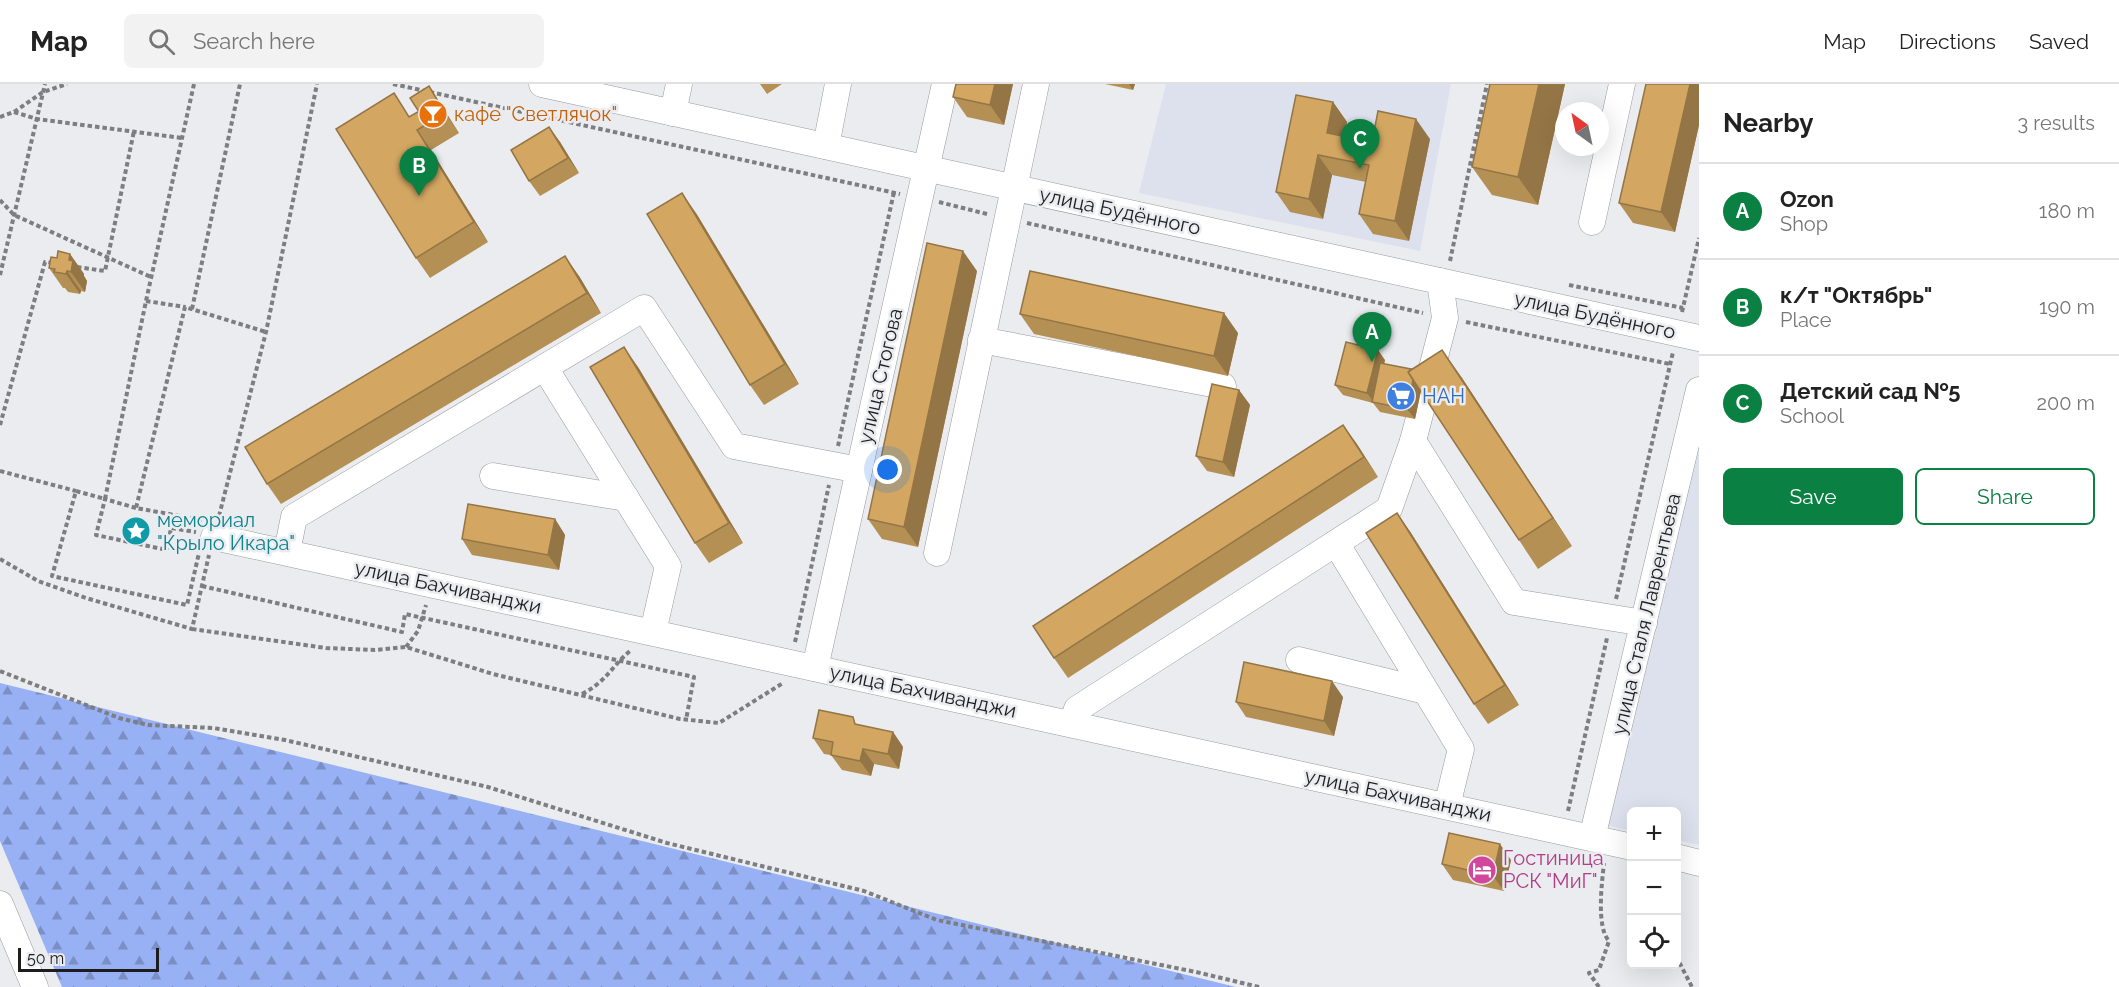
<!DOCTYPE html>
<meta charset="utf-8">
<style>
body{margin:0;font-family:Raleway,sans-serif;background:#f2f2f2;color:#222}
.controls{position:absolute;right:18px;bottom:18px;display:grid;overflow:hidden;border-radius:9px;box-shadow:0 6px 24px #0002}
.controls button{width:54px;height:54px;display:grid;place-items:center;padding:0;border:0;border-bottom:2px solid #e0e0e0;background:#fff;color:#222;font:30px sans-serif}
.compass{position:absolute;left:1555px;top:18px;width:54px;height:54px;border-radius:50%;background:#fff;box-shadow:0 6px 24px #0002;rotate:327deg}
.scale{position:absolute;left:18px;bottom:15px;width:141px;box-sizing:border-box;padding-left:6px;border:3px solid #1d1d1f;border-top:0;font-size:16px;line-height:21px;white-space:nowrap;color:#1d1d1f;-webkit-text-stroke:4px #eaecf0;paint-order:stroke}
.you{position:absolute;left:888px;top:386px;width:21px;height:21px;margin:-15px;border:4px solid #fff;border-radius:50%;background:#1a73e8;box-shadow:0 0 0 9px #1a73e833}
.badge{display:grid;place-items:center;width:39px;height:39px;border-radius:50%;background:#0b8043;color:#fff;font-size:20px;font-weight:700}
.pin{position:absolute;translate:-50% -50px;filter:drop-shadow(0 2px 3px #0008)}
.pin::after{content:'';position:absolute;top:32px;width:21px;height:18px;background:inherit;clip-path:polygon(0 0,100% 0,50% 100%)}
.list{margin:0;padding:0;list-style:none}
h2{display:flex;justify-content:space-between;align-items:center;height:78px;margin:0;padding:0 24px;font-size:26px}
h2 small{font-size:20px;font-weight:400;color:#767676}
.list li{display:grid;grid-template-columns:39px 1fr auto;gap:18px;align-items:center;box-sizing:border-box;height:96px;padding:0 24px;border-top:2px solid #e0e0e0}
.list b{display:block;font-size:22px;white-space:nowrap}
.list p{margin:0;font-size:20px;white-space:nowrap;color:#767676}
.list em{font-size:20px;font-style:normal;color:#767676}
.actions{display:flex;gap:12px;padding:18px 24px}
.actions a{flex:1;padding:14px 0;border:2px solid #0b8043;border-radius:9px;text-align:center;font-size:21px;color:#0b8043}
.actions .main{background:#0b8043;color:#fff}
.icon{flex:none;width:33px;height:33px;fill:none;stroke:currentColor;stroke-width:2;stroke-linecap:round;stroke-linejoin:round}
.map{position:relative;flex:none;width:1699px;height:903px;overflow:hidden}
header{display:flex;align-items:center;gap:36px;box-sizing:border-box;height:84px;padding:0 30px;background:#fff;border-bottom:2px solid #e0e0e0}
header strong{font-size:28px}
nav{display:flex;gap:33px;margin-inline-start:auto;font-size:21px}
.search{width:420px;height:54px;background:#f2f2f2;display:flex;align-items:center;gap:15px;box-sizing:border-box;padding:0 21px;border-radius:9px;color:#767676;font-size:22px}
main{display:flex}
aside{flex:1;background:#fff}
.map>svg:first-child{display:block}
.built{fill:#dce1ed}
.forest{fill:url(#forest-firs)}
.lines{fill:none;stroke-linecap:round;stroke-linejoin:round}
.minor-casing{stroke:#98999d;stroke-width:27}
.path{stroke:#7d7e81;stroke-width:4;stroke-dasharray:4.5 3;stroke-linecap:butt}
.minor{stroke:#fff;stroke-width:26}
.wall{fill:#b59054}
.shaded-wall{fill:#947545}
.building{fill:#d3a762;stroke:#947545;stroke-width:1.5}
.labels{text-anchor:middle;stroke-width:5;stroke-linejoin:round;paint-order:stroke}
.food-label{font-size:20px;fill:#c56008;stroke:#eaecf0;text-anchor:start}
.street-label{font-size:20px;fill:#1d1d1f;stroke:#eaecf0}
.shop-label{font-size:20px;fill:#366cbe;stroke:#eaecf0;text-anchor:start}
.culture-label{font-size:20px;fill:#0d838f;stroke:#eaecf0;text-anchor:start}
.hotel-label{font-size:20px;fill:#b23c85;stroke:#eaecf0;text-anchor:start}
</style>
<header>
<strong>Map</strong>
<div class="search"><svg class="icon" aria-label="search" viewBox="0 0 24 24"><circle cx="10" cy="10" r="6"/><path d="M15 15l6 6"/></svg>Search here</div>
<nav><a>Map</a><a>Directions</a><a>Saved</a></nav>
</header>
<main>
<div class="map">
<svg width="1699" height="903" viewBox="0 0 1699 903">
<defs>
<pattern id="forest-firs" width="22" height="20" patternUnits="userSpaceOnUse" patternTransform="scale(1.5)"><rect width="22" height="20" fill="#97b1f4"/><path d="M5 1l3.5 6h-7zM16 11l3.5 6h-7z" fill="#7b8fc5"/></pattern>
</defs>
<rect width="100%" height="100%" fill="#eaecf0"/>
<g class="built">
<polygon points="1166,0 1451,0 1420,167 1139,109"/>
<polygon points="1699,351 1699,761 1677,756 1676,728 1632,728 1631,747 1605,741"/>
</g>
<polygon class="forest" points="0,599 1236,903 62,903 0,757"/>
<g class="lines">
<g class="minor-casing">
<g id="minor">
<polyline points="542,0 1699,254"/>
<polyline points="673,29 679,0"/>
<polyline points="826,62 838,0"/>
<polyline points="1592,138 1622,0"/>
<polyline points="981,256 1223,302"/>
<polyline points="545,284 668,482 653,548"/>
<polyline points="1413,357 1514,518 1644,539"/>
<polyline points="493,392 626,414"/>
<polyline points="214,453 1632,763"/>
<polyline points="1336,459 1461,665 1447,722"/>
<polyline points="287,468 294,433 644,224 734,362 859,386"/>
<polyline points="937,469 1036,0"/>
<polyline points="1299,576 1425,607"/>
<polyline points="815,584 945,0"/>
<polyline points="1072,639 1077,625 1389,425 1413,357 1445,234 1440,197"/>
<polyline points="1592,754 1699,306"/>
<polyline points="1676,773 1699,779"/>
<polyline points="0,820 35,903"/>
</g>
</g>
<g class="path">
<polyline points="194,0 146,217 105,415 76,407 52,492 187,521 199,469"/>
<polyline points="393,0 900,110"/>
<polyline points="14,28 37,35 182,54"/>
<polyline points="0,33 14,28 43,8 67,0"/>
<polyline points="0,116 14,131 151,193"/>
<polyline points="939,118 987,130"/>
<polyline points="1027,139 1423,229"/>
<polyline points="1450,177 1487,0"/>
<polyline points="77,183 105,187 134,47"/>
<polyline points="0,191 45,0"/>
<polyline points="1569,201 1683,224"/>
<polyline points="146,217 185,223"/>
<polyline points="192,225 240,0"/>
<polyline points="1682,228 1699,154"/>
<polyline points="1466,238 1670,280"/>
<polyline points="0,341 45,178 54,179"/>
<polyline points="838,362 894,108"/>
<polyline points="0,387 76,407"/>
<polyline points="136,424 105,415 96,451 167,466 171,444 196,448"/>
<polyline points="219,432 266,248 317,0"/>
<polyline points="202,436 136,424 185,223 266,248"/>
<polyline points="0,475 38,497 86,514 192,545 209,471"/>
<polyline points="202,502 402,548 405,530 694,593 686,636"/>
<polyline points="1616,515 1673,268"/>
<polyline points="192,545 326,564 375,566 406,563 493,590 680,635 719,639 783,599"/>
<polyline points="795,558 829,401"/>
<polyline points="406,563 418,547 426,521"/>
<polyline points="0,587 119,634 148,641 213,644 285,656 488,703 667,759 864,807 937,836 1196,888 1259,903"/>
<path d="M582,610C606,598 612,582 631,566"/>
<polyline points="1568,727 1607,554"/>
<polyline points="1676,872 1692,903"/>
<path d="M1599,903L1589,889L1599,886L1609,857C1596,843 1602,798 1604,779"/>
</g>
<use href="#minor" class="minor"/>
</g>
<g class="wall">
<polygon points="760,0 782,0 767,10"/>
<polygon points="956,0 1013,0 1004,41 967,33 953,13"/>
<polygon points="1105,0 1135,0 1133,6"/>
<polygon points="1490,0 1565,0 1538,121 1492,111 1472,83"/>
<polygon points="1699,0 1699,41 1675,148 1633,139 1619,119"/>
<polygon points="436,13 459,49 431,66 488,158 430,194 416,174 410,33 419,28"/>
<polygon points="1333,18 1347,38 1344,53 1372,58 1430,55 1409,157 1373,150 1359,130 1366,98 1332,91 1323,135 1290,128 1276,108"/>
<polygon points="549,43 560,58 579,89 540,112 529,97"/>
<polygon points="696,129 799,300 764,321 750,301"/>
<polygon points="70,170 84,190 84,192 87,197 85,208 81,207 80,210 68,208 65,204 63,204 49,184 57,174"/>
<polygon points="977,187 918,463 882,455 868,435"/>
<polygon points="579,192 601,229 281,420 267,400"/>
<polygon points="1020,230 1238,249 1228,292 1034,250"/>
<polygon points="1442,266 1462,294 1572,462 1538,485 1519,456 1421,307 1415,335 1380,328 1373,319 1343,311 1335,301 1385,276 1384,280 1411,285"/>
<polygon points="638,283 743,459 709,479 695,459"/>
<polygon points="1239,306 1250,321 1234,393 1207,387 1196,372"/>
<polygon points="1343,341 1378,393 1068,594 1054,574"/>
<polygon points="1397,429 1411,449 1519,621 1488,640 1474,620"/>
<polygon points="555,435 565,451 559,486 472,471 462,455"/>
<polygon points="1343,613 1334,652 1246,633 1236,618"/>
<polygon points="859,641 893,648 903,663 899,685 874,680 871,692 842,686 831,671 824,670 813,654"/>
<polygon points="1511,776 1504,807 1453,796 1442,780"/>
</g>
<g class="shaded-wall">
<polygon points="995,0 1013,0 1004,41 990,21"/>
<polygon points="1129,0 1135,0 1133,6"/>
<polygon points="1539,0 1565,0 1538,121 1518,93"/>
<polygon points="1690,0 1699,0 1699,41 1675,148 1661,128"/>
<polygon points="429,2 436,13 459,49 437,17"/>
<polygon points="1333,18 1347,38 1341,69 1327,49"/>
<polygon points="1416,35 1430,55 1409,157 1395,137"/>
<polygon points="549,43 560,58 579,89 568,74"/>
<polygon points="417,46 431,66 488,158 474,138"/>
<polygon points="1318,71 1332,91 1323,135 1309,115"/>
<polygon points="682,109 696,129 799,300 785,280"/>
<polygon points="963,167 977,187 918,463 904,443"/>
<polygon points="70,170 84,190 84,192 87,197 85,208 71,188 69,176"/>
<polygon points="565,172 579,192 601,229 587,209"/>
<polygon points="67,187 81,207 80,210 66,190"/>
<polygon points="1224,229 1238,249 1228,292 1214,272"/>
<polygon points="624,263 638,283 743,459 729,439"/>
<polygon points="1378,266 1385,276 1374,319 1367,309"/>
<polygon points="1442,266 1462,294 1572,462 1553,434"/>
<polygon points="1416,286 1423,297 1415,335 1407,325"/>
<polygon points="1239,306 1250,321 1234,393 1223,378"/>
<polygon points="1343,341 1357,360 1378,393 1364,373"/>
<polygon points="1397,429 1411,449 1519,621 1505,601"/>
<polygon points="555,435 565,451 559,486 548,471"/>
<polygon points="1332,597 1343,613 1334,652 1324,637"/>
<polygon points="893,648 903,663 899,685 888,670"/>
<polygon points="863,665 874,680 871,692 860,677"/>
<polygon points="1500,760 1511,776 1504,807 1493,792"/>
</g>
<g class="building">
<polygon points="956,0 995,0 990,21 953,13"/>
<polygon points="1490,0 1539,0 1518,93 1472,83"/>
<polygon points="1646,0 1690,0 1661,128 1619,119"/>
<polygon points="429,2 443,26 437,17 419,28 410,14"/>
<polygon points="394,9 409,33 437,17 445,29 417,46 474,138 416,174 336,45"/>
<polygon points="1296,11 1333,18 1327,49 1372,58 1378,27 1416,35 1395,137 1359,130 1369,81 1318,71 1309,115 1276,108"/>
<polygon points="549,43 568,74 529,97 511,66"/>
<polygon points="682,109 785,280 750,301 647,130"/>
<polygon points="927,159 963,167 904,443 868,435"/>
<polygon points="58,167 70,170 69,176 73,177 71,188 67,187 66,190 54,188 55,185 49,184 51,173 57,174"/>
<polygon points="565,172 587,209 267,400 245,363"/>
<polygon points="1030,187 1224,229 1214,272 1020,230"/>
<polygon points="1346,258 1378,266 1367,309 1335,301"/>
<polygon points="624,263 729,439 695,459 590,283"/>
<polygon points="1442,266 1553,434 1519,456 1408,288"/>
<polygon points="1380,279 1411,285 1408,288 1413,296 1407,325 1372,318"/>
<polygon points="1212,300 1239,306 1223,378 1196,372"/>
<polygon points="1343,341 1364,373 1054,574 1033,542"/>
<polygon points="468,420 555,435 548,471 462,455"/>
<polygon points="1397,429 1505,601 1474,620 1366,449"/>
<polygon points="1244,578 1332,597 1324,637 1236,618"/>
<polygon points="819,626 853,633 855,640 893,648 888,670 863,665 860,677 831,671 833,658 813,654"/>
<polygon points="1449,749 1500,760 1493,792 1442,780"/>
</g>
<defs>
<g id="bar-disc" transform="scale(1.5)"><circle r="9.5" fill="#e8710a" stroke="#eaecf0"/><path d="M-6-5H6L.8 .8V4.5H3.5V6h-7V4.5H-.8V.8Z" fill="#fff"/></g>
<g id="supermarket-disc" transform="scale(1.5)"><circle r="9.5" fill="#3f7fe0" stroke="#eaecf0"/><path d="M-6-5.5h2.5l.6 2H6L4.5 2H-2.5L-4.4-4H-6ZM-1.5 3.2a1.3 1.3 0 1 0 .1 0ZM3 3.2a1.3 1.3 0 1 0 .1 0Z" fill="#fff"/></g>
<g id="sight-disc" transform="scale(1.5)"><circle r="9.5" fill="#0f9aa8" stroke="#eaecf0"/><path d="M0-6L1.8-2.2L6-1.7L2.9 1.2L3.7 5.4L0 3.3L-3.7 5.4L-2.9 1.2L-6-1.7L-1.8-2.2Z" fill="#fff"/></g>
<g id="hotel-disc" transform="scale(1.5)"><circle r="9.5" fill="#d1479c" stroke="#eaecf0"/><path d="M-6-4.5h1.5V1H6V5H4.5V3h-9V5H-6ZM-4 0a1.8 1.8 0 1 1 3.6 0ZM.5 0V-2.5h3Q6-2.5 6 0Z" fill="#fff"/></g>
</defs>
<g fill-rule="evenodd">
<use href="#bar-disc" x="433" y="30"/>
<use href="#supermarket-disc" x="1401" y="312"/>
<use href="#sight-disc" x="136" y="447"/>
<use href="#hotel-disc" x="1482" y="786"/>
</g>
<g class="labels">
<g class="food-label">
<text x="454" y="37">кафе "Светлячок"</text>
</g>
<g class="street-label">
<text transform="translate(1120 127) rotate(12)" y="7">улица Будённого</text>
<text transform="translate(1595 231) rotate(12)" y="7">улица Будённого</text>
<text transform="translate(880 292) rotate(-77)" y="7">улица Стогова</text>
<text transform="translate(448 503) rotate(12)" y="7">улица Бахчиванджи</text>
<text transform="translate(1646 530) rotate(-77)" y="7">улица Сталя Лаврентьева</text>
<text transform="translate(923 607) rotate(12)" y="7">улица Бахчиванджи</text>
<text transform="translate(1398 711) rotate(12)" y="7">улица Бахчиванджи</text>
</g>
<g class="shop-label">
<text x="1422" y="319">НАН</text>
</g>
<g class="culture-label">
<text x="157" y="443">мемориал<tspan x="157" dy="23">"Крыло Икара"</tspan></text>
</g>
<g class="hotel-label">
<text x="1503" y="781">Гостиница<tspan x="1503" dy="23">РСК "МиГ"</tspan></text>
</g>
</g>
</svg>
<div class="controls">
<button>+</button>
<button>−</button>
<button><svg class="icon" aria-label="locate" viewBox="0 0 24 24"><circle cx="12" cy="12" r="6"/><path d="M12 2v4M12 18v4M2 12h4M18 12h4"/></svg></button>
</div>
<svg class="compass" viewBox="-18 -18 36 36"><path d="M0-13l5 13h-10z" fill="#e53935"/><path d="M0 13l5-13h-10z" fill="#767676"/></svg>
<div class="scale">50 m</div>
<div class="you"></div>
<div class="pin badge" style="left:1372px;top:278px">A</div>
<div class="pin badge" style="left:419px;top:112px">B</div>
<div class="pin badge" style="left:1360px;top:85px">C</div>
</div>
<aside>
<h2>Nearby<small>3 results</small></h2>
<ul class="list">
<li><span class="badge">A</span><div><b>Ozon</b><p>Shop</p></div><em>180 m</em></li>
<li><span class="badge">B</span><div><b>к/т &quot;Октябрь&quot;</b><p>Place</p></div><em>190 m</em></li>
<li><span class="badge">C</span><div><b>Детский сад №5</b><p>School</p></div><em>200 m</em></li>
</ul>
<div class="actions"><a class="main">Save</a><a>Share</a></div>
</aside>
</main>
